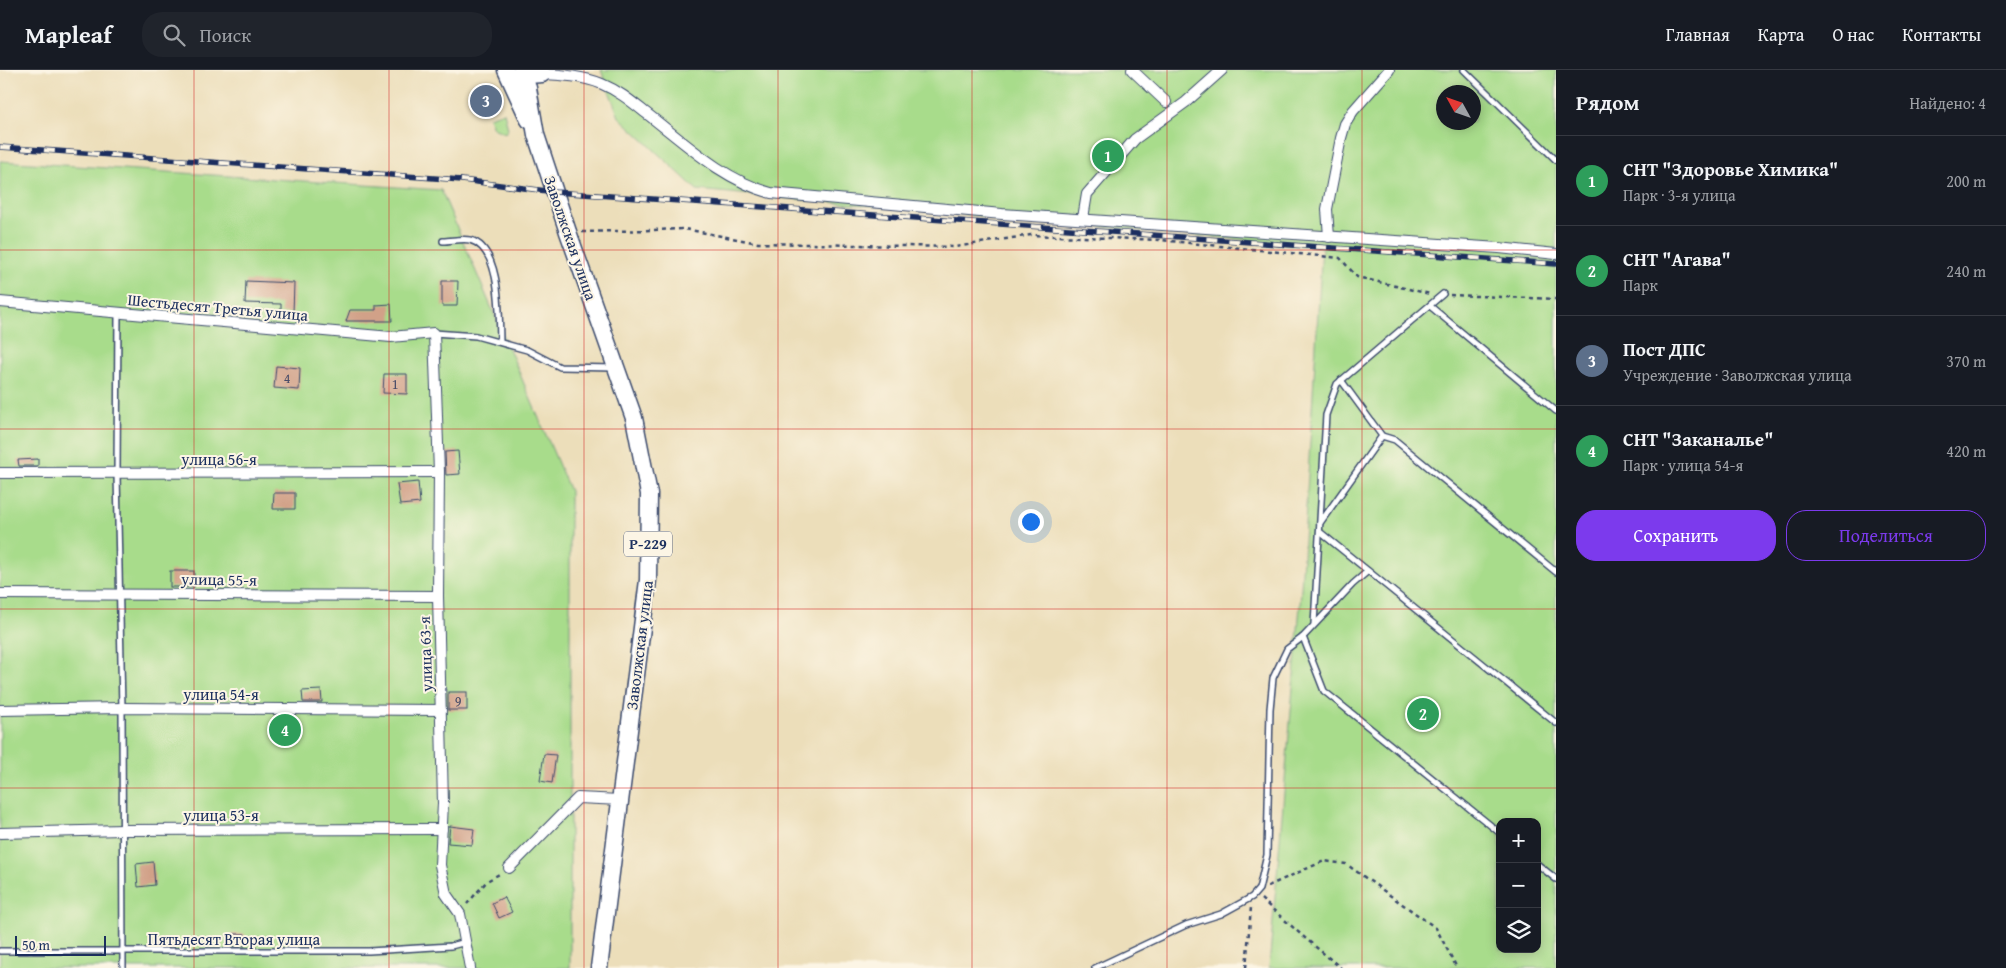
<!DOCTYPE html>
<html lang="ru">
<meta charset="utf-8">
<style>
body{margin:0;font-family:"Gentium Book Plus",serif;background:#20242c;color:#f1f3f6}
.controls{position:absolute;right:15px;bottom:15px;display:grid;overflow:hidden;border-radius:10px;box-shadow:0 2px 12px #0003}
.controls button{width:45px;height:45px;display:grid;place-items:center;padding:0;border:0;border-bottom:1px solid #363941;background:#171b24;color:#f1f3f6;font:25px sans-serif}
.compass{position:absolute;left:1436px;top:15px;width:45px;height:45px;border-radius:50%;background:#171b24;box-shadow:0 2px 12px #0003;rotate:310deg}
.scale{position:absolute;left:15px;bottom:12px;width:91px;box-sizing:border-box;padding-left:5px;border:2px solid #1b2f5e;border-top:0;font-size:14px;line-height:18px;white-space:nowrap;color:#1b2f5e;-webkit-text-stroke:4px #fcf5e5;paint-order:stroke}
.you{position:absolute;left:1030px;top:451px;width:18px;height:18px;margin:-12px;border:4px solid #fff;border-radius:50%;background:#1a73e8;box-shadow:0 0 0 8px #1a73e833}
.badge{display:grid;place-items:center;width:32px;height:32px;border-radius:50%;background:#7c3aed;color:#fff;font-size:16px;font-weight:700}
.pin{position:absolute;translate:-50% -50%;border:2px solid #fff;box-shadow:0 1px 5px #0006}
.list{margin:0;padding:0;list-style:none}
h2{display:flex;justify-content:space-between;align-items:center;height:65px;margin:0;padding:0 20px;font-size:21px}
h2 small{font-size:16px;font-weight:400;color:#9ea1a6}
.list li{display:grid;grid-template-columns:32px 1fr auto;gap:15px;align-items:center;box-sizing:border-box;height:90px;padding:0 20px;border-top:1px solid #363941}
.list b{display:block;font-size:19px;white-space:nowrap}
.list p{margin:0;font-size:16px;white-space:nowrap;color:#9ea1a6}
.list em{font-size:16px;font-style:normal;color:#9ea1a6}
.actions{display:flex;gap:10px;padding:15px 20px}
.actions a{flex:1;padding:11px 0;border:1px solid #7c3aed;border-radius:20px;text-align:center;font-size:18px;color:#7c3aed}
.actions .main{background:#7c3aed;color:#fff}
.icon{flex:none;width:28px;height:28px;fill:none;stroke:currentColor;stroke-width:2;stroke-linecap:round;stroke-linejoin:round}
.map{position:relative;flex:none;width:1556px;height:898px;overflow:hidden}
header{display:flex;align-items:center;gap:30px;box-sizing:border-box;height:70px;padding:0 25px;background:#171b24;border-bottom:1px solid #363941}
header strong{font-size:24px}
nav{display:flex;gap:28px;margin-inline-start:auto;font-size:18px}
.search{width:350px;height:45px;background:#20242c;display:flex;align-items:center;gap:12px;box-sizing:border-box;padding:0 18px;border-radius:20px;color:#9ea1a6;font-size:19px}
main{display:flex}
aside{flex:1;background:#171b24}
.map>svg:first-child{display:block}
.green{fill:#a8dc8b;stroke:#628674;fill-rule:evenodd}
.building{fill:#d1a188}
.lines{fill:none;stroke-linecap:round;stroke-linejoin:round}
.service-casing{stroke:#3a496c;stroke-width:8}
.minor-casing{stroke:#3a496c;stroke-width:12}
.primary-casing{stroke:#3a496c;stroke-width:19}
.path{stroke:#3a496c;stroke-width:2.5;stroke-dasharray:4 4;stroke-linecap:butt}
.service{stroke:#fff;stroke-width:5}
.minor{stroke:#fff;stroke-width:10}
.primary{stroke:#fff;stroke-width:16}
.rail-casing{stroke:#1b2f5e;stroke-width:5.5}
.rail{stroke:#fcf5e5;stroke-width:4;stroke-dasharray:11;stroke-linecap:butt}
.grid{fill:none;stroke:#d62828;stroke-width:1;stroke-opacity:0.55}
.labels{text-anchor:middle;stroke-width:4;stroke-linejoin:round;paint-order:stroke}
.number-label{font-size:14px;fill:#484c68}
.shield{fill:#fcf5e5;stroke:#5e6a86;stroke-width:1}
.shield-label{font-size:15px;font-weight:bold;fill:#1b2f5e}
.street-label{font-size:16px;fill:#1b2f5e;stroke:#fcf5e5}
</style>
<header>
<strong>Mapleaf</strong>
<div class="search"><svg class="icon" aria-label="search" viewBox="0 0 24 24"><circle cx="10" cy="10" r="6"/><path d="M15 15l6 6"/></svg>Поиск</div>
<nav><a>Главная</a><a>Карта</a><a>О нас</a><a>Контакты</a></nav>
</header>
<main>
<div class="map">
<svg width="1556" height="898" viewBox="0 0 1556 898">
<rect width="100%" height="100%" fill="#fcf5e5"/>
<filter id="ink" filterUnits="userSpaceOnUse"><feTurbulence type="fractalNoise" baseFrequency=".02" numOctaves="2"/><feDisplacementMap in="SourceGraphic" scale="10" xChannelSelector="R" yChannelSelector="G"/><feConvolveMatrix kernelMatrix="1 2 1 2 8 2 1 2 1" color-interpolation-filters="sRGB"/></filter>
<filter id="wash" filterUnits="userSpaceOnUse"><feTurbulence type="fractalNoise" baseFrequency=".0096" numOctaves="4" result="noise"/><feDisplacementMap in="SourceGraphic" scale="20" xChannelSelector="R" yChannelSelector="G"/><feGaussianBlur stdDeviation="1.12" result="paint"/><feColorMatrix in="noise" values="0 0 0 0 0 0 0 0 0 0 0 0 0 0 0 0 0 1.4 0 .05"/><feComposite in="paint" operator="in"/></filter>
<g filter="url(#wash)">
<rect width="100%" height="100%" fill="#ecdeba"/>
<g class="green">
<path d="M601,0H1556V898H1269L1300,536L1322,177L697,120L619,47ZM1444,22H1474V52H1444ZM1500,752H1537V879H1500Z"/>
<polygon points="504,42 508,59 505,63 493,58 489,47"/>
<polygon points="0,91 441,120 570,421 570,898 0,898"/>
</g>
<g id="blocks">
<g class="building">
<polygon points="492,22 496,34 480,39 476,28"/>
<polygon points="246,211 294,213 293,243 281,243 281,234 245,233"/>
<polygon points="442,211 458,211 457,236 442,236"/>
<polygon points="391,234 392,251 346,251 350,240 376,240 376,235"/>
<polygon points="276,296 300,298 299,320 274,318"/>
<polygon points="384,304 407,304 407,324 383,323"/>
<polygon points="458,381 460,404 446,405 445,382"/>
<polygon points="38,389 38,396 19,396 18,390"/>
<polygon points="418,412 420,433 400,435 397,414"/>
<polygon points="274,423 295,423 295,439 273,439"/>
<rect x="170" y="501" width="24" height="16"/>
<polygon points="321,620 322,632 303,632 302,621"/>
<rect x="448" y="622" width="19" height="18"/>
<polygon points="544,684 556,685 552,713 540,711"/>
<polygon points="450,756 474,759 472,775 448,773"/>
<polygon points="153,792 155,815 138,817 136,794"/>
<polygon points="504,827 512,842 499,848 492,833"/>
<polygon points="231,864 245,864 245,876 232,876"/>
</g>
</g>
</g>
<g filter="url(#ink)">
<use href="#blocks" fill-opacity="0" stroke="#3a496c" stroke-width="1"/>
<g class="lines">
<g class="service-casing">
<g id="service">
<polyline points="1464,0 1556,90"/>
<path d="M443,171C451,171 463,168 470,170C502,178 499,247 500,272"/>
<polyline points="1430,236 1556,341"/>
<polyline points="118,243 117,404 122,638 123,898"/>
<polyline points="434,263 476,266 527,280 560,297 615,298"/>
<polyline points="1341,310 1382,366 1395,370 1556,502"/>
<polyline points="1320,453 1382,366"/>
<polyline points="1320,462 1556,653"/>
<polyline points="1314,554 1326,345 1337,314 1443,224"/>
<polyline points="1303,567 1324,621 1500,763"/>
<polyline points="1537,794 1556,809"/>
<polyline points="0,881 369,881 451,876 466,872"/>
<polyline points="1095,898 1186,855 1221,844 1252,827 1259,819 1267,785 1270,639 1273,608 1287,579 1303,567 1353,514 1368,501"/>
</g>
</g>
<g class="minor-casing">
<g id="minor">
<polyline points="1132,0 1166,32"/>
<path d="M542,4C562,5 583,6 602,14C619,21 632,32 646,43C685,73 723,110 771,123L1002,144L1499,178L1556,184"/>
<polyline points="1083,148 1087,124 1135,69 1186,32 1222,0"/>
<polyline points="1329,167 1327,139 1341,68 1345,54 1353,41 1389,0"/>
<polyline points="0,232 391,267 434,263 439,402 438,526 443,733 440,795 446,824 460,844 470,898"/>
<polyline points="0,403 439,402"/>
<polyline points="0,524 438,526"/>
<polyline points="0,640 122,638 441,640"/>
<polyline points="0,763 123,760 442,759"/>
<polyline points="509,798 578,728 620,730"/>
</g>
</g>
<g class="primary-casing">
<g id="primary">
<polyline points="506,0 529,50"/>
<polyline points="522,0 528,18 536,65 568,162 634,348 649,424 648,510 599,898"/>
<polyline points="513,6 542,4"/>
</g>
</g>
<g class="path">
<polyline points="582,162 685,159 758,173 955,177 1031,165 1160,170 1340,188 1357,207 1430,224"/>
<polyline points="1450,225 1556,229"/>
<polyline points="1268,816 1324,791 1346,794 1436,858 1457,898"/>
<polyline points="1261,829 1305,868 1341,898"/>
<polyline points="467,834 487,811 501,803"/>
<polyline points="1246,898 1251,837"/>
</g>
<use href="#service" class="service"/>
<use href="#minor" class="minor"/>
<use href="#primary" class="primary"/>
<g class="rail-casing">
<polyline id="rail" points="0,77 462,110 555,122 1556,194"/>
</g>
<use href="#rail" class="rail"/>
</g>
</g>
<path class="grid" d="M194,0V898M389,0V898M584,0V898M778,0V898M972,0V898M1167,0V898M1362,0V898M0,180H1556M0,359H1556M0,539H1556M0,718H1556"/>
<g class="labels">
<g class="number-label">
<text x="287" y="313">4</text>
<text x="395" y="319">1</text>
<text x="458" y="636">9</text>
</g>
<rect class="shield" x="624" y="461.5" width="48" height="25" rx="4"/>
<g class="shield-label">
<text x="648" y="479">Р-229</text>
</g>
<g class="street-label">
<text transform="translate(571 168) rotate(71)" y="6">Заволжская улица</text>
<text transform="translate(218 237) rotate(5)" y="6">Шестьдесят Третья улица</text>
<text x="219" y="395">улица 56-я</text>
<text transform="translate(219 509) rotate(1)" y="6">улица 55-я</text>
<text transform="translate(639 575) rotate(-83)" y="6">Заволжская улица</text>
<text transform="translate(425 584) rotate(-92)" y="6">улица 63-я</text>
<text x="221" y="630">улица 54-я</text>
<text x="221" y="751">улица 53-я</text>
<text x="234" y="875">Пятьдесят Вторая улица</text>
</g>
</g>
</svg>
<div class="controls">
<button>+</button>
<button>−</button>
<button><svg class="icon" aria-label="layers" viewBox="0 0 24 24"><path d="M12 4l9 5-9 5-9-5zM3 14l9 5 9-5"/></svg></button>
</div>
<svg class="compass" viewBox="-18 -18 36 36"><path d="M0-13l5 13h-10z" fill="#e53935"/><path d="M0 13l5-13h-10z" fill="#9ea1a6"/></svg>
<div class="scale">50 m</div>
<div class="you"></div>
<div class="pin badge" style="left:1108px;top:86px;background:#2e9e5b">1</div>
<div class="pin badge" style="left:1423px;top:644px;background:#2e9e5b">2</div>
<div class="pin badge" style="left:486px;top:31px;background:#5c6f8a">3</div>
<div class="pin badge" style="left:285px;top:660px;background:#2e9e5b">4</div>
</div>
<aside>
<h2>Рядом<small>Найдено: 4</small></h2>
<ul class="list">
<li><span class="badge" style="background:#2e9e5b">1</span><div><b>СНТ &quot;Здоровье Химика&quot;</b><p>Парк · 3-я улица</p></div><em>200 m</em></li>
<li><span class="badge" style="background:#2e9e5b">2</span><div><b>СНТ &quot;Агава&quot;</b><p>Парк</p></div><em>240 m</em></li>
<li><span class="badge" style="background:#5c6f8a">3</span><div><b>Пост ДПС</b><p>Учреждение · Заволжская улица</p></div><em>370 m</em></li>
<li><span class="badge" style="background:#2e9e5b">4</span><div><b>СНТ &quot;Заканалье&quot;</b><p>Парк · улица 54-я</p></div><em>420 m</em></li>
</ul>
<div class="actions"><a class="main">Сохранить</a><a>Поделиться</a></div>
</aside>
</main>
